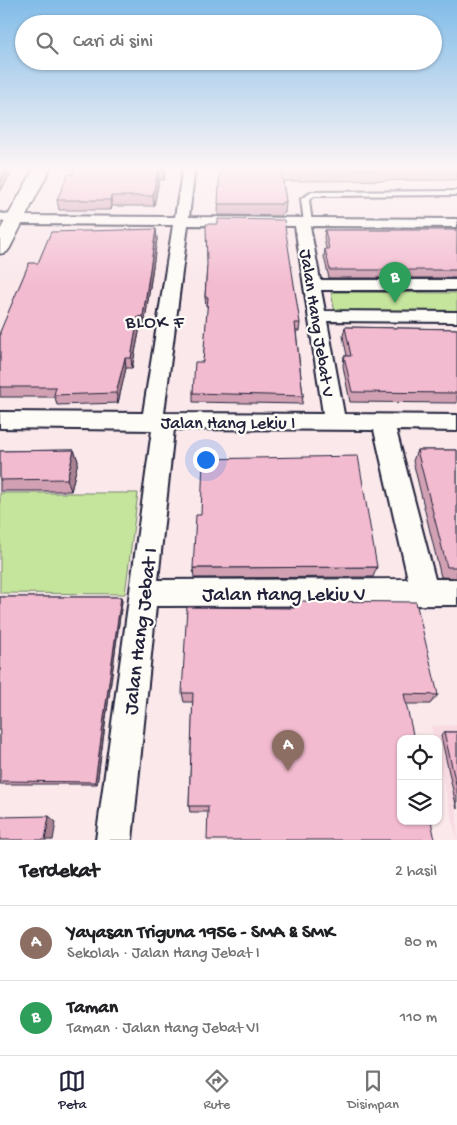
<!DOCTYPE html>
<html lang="id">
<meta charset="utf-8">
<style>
body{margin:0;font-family:"Gochi Hand",sans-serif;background:#f6f6f6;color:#202124}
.controls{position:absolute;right:15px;bottom:15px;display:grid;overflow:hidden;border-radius:10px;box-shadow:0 1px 4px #0004}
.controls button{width:45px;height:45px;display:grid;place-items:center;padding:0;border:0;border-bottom:1px solid #e0e0e0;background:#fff;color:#202124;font:25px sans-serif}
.you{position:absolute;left:205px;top:459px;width:18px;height:18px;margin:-12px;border:4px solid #fff;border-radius:50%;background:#1a73e8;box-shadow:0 0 0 8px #1a73e833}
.badge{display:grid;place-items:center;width:32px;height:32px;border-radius:50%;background:#22223b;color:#fff;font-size:16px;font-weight:700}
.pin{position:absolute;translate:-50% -41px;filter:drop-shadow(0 1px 2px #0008)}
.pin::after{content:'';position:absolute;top:26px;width:18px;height:15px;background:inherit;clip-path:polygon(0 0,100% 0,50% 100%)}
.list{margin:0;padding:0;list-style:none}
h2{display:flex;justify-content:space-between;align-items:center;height:65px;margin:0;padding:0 20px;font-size:21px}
h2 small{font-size:16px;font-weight:400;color:#757577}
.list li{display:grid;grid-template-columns:32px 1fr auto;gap:15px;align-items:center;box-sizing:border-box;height:75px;padding:0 20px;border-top:1px solid #e0e0e0}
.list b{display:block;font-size:19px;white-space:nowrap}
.list p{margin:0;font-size:16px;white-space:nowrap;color:#757577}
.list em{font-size:16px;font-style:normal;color:#757577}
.icon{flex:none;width:28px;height:28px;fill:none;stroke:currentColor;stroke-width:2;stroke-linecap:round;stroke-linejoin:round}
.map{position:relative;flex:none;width:457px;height:840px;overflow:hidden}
.search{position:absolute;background:#fff;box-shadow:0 1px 4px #0004;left:15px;right:15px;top:15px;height:55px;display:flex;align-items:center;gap:12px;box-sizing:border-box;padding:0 18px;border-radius:28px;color:#757577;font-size:19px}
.sheet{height:215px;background:#fff}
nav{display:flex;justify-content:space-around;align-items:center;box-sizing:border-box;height:70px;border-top:1px solid #e0e0e0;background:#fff;font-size:14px;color:#757577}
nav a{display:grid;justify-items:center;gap:2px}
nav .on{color:#22223b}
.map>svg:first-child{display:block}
.built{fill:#f8dae3}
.green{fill:#c5e49c;stroke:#74836c}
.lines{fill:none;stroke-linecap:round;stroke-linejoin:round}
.lane-casing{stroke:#22223b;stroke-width:4}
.street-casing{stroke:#22223b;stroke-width:4}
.secondary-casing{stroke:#22223b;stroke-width:3}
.lane{fill:#fdfcf7;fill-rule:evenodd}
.street{fill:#fdfcf7;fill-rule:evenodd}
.secondary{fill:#fdfcf7;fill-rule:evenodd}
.wall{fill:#d1a1b3;stroke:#22223b}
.shaded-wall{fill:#aa8392;stroke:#22223b}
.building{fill:#f3bbd0;stroke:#22223b}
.labels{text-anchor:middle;stroke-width:4.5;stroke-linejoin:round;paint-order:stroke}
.street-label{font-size:18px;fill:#22223b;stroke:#fdfcf7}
.neighbourhood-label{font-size:19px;letter-spacing:1px;fill:#22223b;stroke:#fdfcf7}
.near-street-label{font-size:21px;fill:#22223b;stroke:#fdfcf7}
</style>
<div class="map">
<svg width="457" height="840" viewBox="0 0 457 840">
<rect width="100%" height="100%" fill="#fae8eb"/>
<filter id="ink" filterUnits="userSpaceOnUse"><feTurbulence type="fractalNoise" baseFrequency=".02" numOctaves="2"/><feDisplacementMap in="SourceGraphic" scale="10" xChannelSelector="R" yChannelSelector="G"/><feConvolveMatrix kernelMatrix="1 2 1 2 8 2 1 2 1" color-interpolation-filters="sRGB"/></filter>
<g filter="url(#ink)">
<polygon class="built" points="457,725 457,840 438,758 438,739 434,739 431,726"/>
<g class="green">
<polygon points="331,292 457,293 457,314 335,313"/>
<polygon points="0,493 138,493 125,594 0,593"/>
</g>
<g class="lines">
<g class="lane-casing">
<polygon id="lane" points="457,191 457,195 314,196 309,200 312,223 308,225 304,223 301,199 312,192"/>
</g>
<g class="street-casing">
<path id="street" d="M183,167H195L189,217L457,219V227L310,226L320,280H457V290H321L325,311L457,312V322L327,321L344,414L457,415V431L396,430L435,579H457V605L156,606L132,840H96L152,430L0,428V412L143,413L173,225L15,224L0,221V213L15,216L175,217ZM188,225L295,226L323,414L164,413ZM174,429L374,430L408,579L158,580Z"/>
</g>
<g class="secondary-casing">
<polygon id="secondary" points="35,167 51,167 10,248 7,252 0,254 0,230"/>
</g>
<use href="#lane" class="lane"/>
<use href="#street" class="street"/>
<use href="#secondary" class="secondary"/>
</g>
<g class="wall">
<polygon points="76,167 166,167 164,180 159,180 154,206 112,206 111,210 59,210 57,200 73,174"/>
<polygon points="220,167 457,167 457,180 283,181 286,202 285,213 282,213 281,216 218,215"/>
<polygon points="156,229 157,239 144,327 140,327 132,368 126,368 118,403 57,405 55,397 0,397 0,332 38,263"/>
<polygon points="325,230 457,230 457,278 329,278 324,257 325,249 326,249 324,237"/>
<polygon points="207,266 300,323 299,331 296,331 303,396 302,404 193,402 193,393 203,362 208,306 206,306 205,297"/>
<polygon points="345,327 457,329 457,403 350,402 343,366 344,356 347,356 343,336"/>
<polygon points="74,450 78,461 71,491 0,491 0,451"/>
<polygon points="417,450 457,450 457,578 441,577 413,461"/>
<polygon points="377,567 373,577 194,578 193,568"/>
<polygon points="0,597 121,597 122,601 97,784 0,784"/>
<polygon points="294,601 438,695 430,704 406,704 208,812 190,812 189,806 193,702 184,702 182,693 293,608"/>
<polygon points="444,732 457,732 457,809 441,736"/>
</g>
<g class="shaded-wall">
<polygon points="8,167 15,167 0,192 0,181"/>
<polygon points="164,167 166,167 164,180 163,170"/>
<polygon points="158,170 159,180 154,206 153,196"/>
<polygon points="111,196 112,206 111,210 110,200"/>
<polygon points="156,229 157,239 144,327 143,316"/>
<polygon points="138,317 140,327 132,368 131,358"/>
<polygon points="125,358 126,368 118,403 116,393"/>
<polygon points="74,450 78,461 71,491 67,479"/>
<polygon points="121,597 122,601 97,784 95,782"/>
<polygon points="49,816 56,822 53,840 45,840"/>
</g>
<g class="building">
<polygon points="0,167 8,167 0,181"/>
<polygon points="76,167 164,167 163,170 158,170 153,196 111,196 110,200 57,200 68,174 73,174"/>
<polygon points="220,167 457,167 457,169 281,170 286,202 282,202 282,204 218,204"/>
<polygon points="218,219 284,220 300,323 295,323 303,396 193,393 195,362 203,362 208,297 205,297 207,265 206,224 218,224"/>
<polygon points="156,229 143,316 138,317 131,358 125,358 116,393 54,395 56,387 0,387 0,332 29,263 38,263 51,232"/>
<polygon points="325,230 457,230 457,270 330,270 325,249 329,249"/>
<polygon points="345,327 457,329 457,393 352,392 344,356 351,356"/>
<polygon points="74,450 67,479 0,480 0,451"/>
<polygon points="417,450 457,450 457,567 447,567"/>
<polygon points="358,456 377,567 193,568 196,515 201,515 203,459"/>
<polygon points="0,597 121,597 95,782 0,781"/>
<polygon points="294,601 416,602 438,695 404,694 414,739 401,739 401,821 431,821 435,840 207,840 208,806 189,806 193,693 182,693 187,607 294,608"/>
<polygon points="444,732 457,732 457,788"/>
<polygon points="49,816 45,840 0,840 0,817"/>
</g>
</g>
<linearGradient id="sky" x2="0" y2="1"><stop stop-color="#81bce8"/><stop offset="0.59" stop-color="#fdf5f6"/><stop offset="1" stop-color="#fdf5f6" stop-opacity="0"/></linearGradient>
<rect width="457" height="285" fill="url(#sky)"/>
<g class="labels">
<g class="street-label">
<text transform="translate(318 323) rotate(81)" y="6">Jalan Hang Jebat V</text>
<text x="228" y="428">Jalan Hang Lekiu I</text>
</g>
<g class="neighbourhood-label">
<text x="155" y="327">BLOK F</text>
</g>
<g class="near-street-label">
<text x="284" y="600">Jalan Hang Lekiu V</text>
<text transform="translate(139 631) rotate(-83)" y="7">Jalan Hang Jebat I</text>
</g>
</g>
</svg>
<div class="controls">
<button><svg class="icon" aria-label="locate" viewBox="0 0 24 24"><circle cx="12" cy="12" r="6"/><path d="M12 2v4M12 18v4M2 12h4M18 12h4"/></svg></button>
<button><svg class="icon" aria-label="layers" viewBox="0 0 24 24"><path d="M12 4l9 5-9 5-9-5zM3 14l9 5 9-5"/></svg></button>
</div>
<div class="you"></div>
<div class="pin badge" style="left:288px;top:771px;background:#8d6e63">A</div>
<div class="pin badge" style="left:395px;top:303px;background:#2e9e5b">B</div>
<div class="search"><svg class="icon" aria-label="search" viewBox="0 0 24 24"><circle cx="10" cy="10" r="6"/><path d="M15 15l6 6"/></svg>Cari di sini</div>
</div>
<section class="sheet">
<h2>Terdekat<small>2 hasil</small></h2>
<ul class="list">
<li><span class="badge" style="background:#8d6e63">A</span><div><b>Yayasan Triguna 1956 - SMA &amp; SMK</b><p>Sekolah · Jalan Hang Jebat I</p></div><em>80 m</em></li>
<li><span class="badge" style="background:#2e9e5b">B</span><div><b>Taman</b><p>Taman · Jalan Hang Jebat VI</p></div><em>110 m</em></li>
</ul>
</section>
<nav>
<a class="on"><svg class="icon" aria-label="map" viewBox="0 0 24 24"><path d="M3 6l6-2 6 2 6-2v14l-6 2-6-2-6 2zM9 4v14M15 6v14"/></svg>Peta</a>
<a><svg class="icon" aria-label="directions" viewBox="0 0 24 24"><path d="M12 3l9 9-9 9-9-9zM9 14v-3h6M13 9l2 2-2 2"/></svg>Rute</a>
<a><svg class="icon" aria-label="saved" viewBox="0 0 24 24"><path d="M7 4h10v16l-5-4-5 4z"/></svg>Disimpan</a>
</nav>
